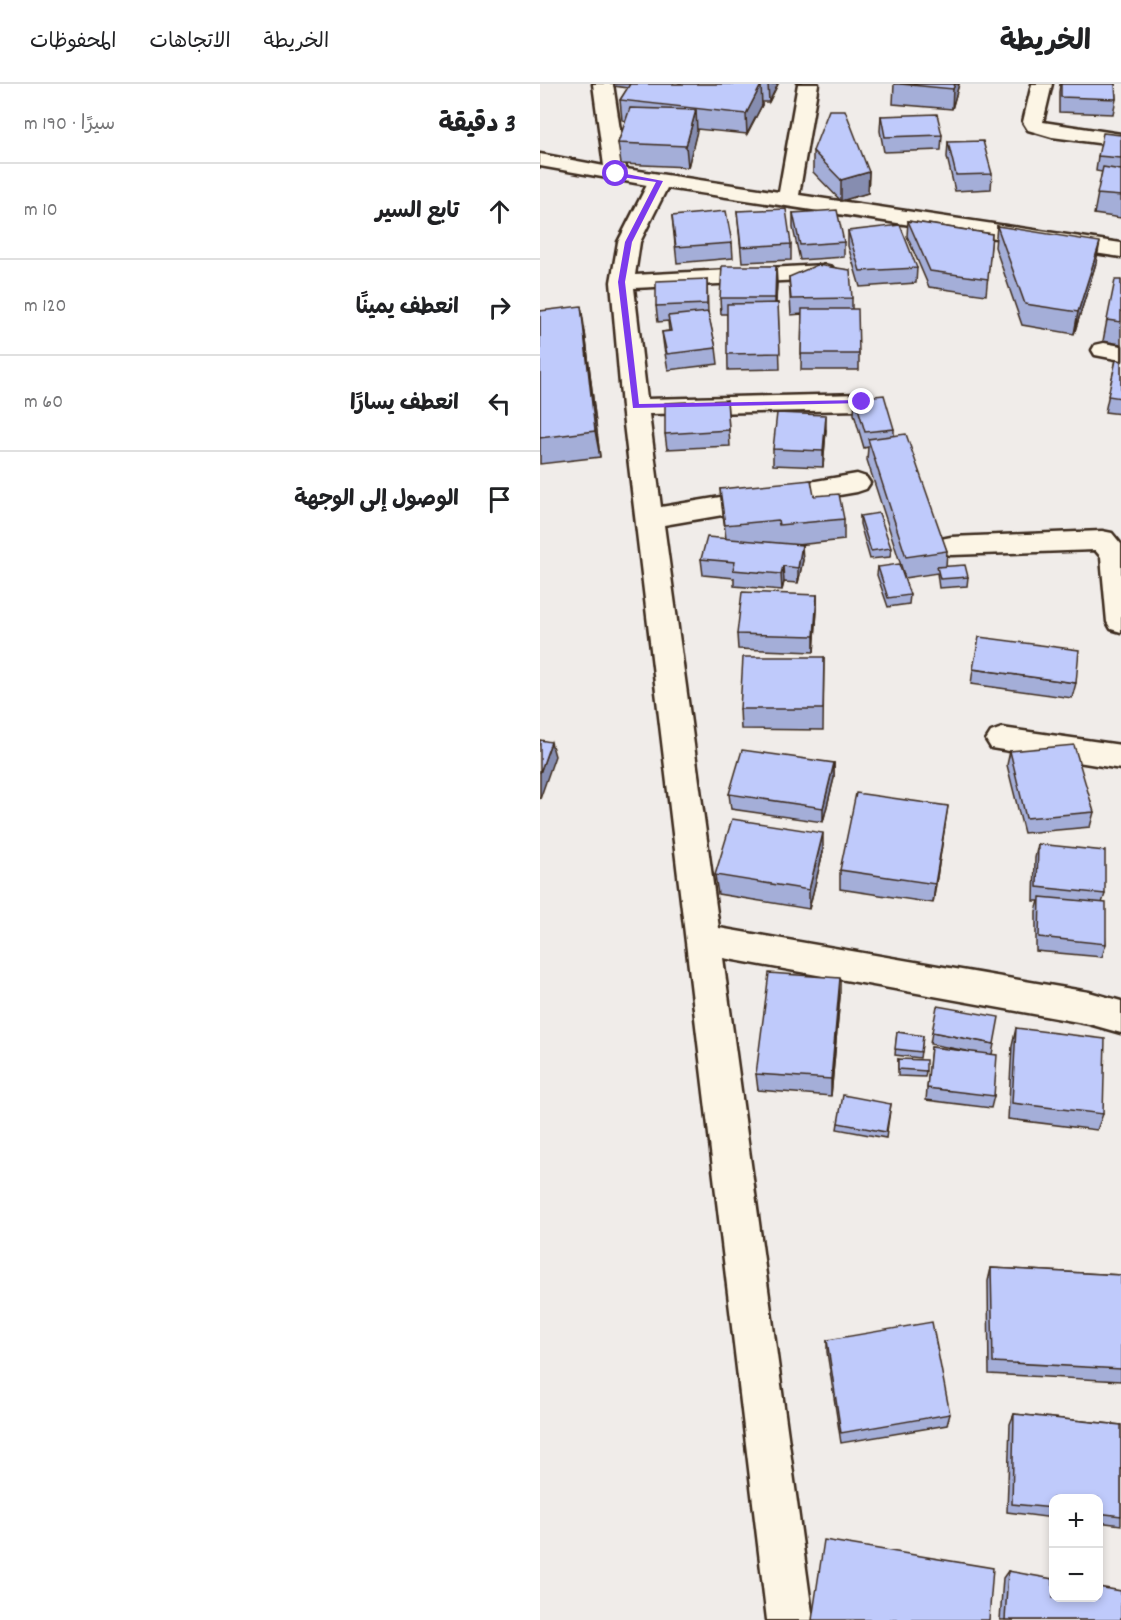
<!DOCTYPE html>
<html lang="ar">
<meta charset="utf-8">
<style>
body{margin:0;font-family:Dekko,"Playpen Sans Arabic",sans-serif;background:#f6f6f6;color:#202124;direction:rtl}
.controls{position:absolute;right:18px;bottom:18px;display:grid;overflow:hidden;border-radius:12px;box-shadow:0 3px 9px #0003}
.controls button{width:54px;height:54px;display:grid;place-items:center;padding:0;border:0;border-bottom:2px solid #e0e0e0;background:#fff;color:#202124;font:30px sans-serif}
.stop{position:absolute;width:18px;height:18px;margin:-14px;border:4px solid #7c3aed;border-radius:50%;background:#fff}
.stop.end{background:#7c3aed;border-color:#fff;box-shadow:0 2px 6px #0008}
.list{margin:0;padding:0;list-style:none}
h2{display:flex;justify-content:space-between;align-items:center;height:78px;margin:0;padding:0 24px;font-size:26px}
h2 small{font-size:20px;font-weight:400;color:#757577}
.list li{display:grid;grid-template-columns:39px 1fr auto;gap:18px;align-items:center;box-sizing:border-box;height:96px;padding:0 24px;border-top:2px solid #e0e0e0}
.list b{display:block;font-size:22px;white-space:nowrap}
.list em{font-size:20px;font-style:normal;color:#757577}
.icon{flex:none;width:33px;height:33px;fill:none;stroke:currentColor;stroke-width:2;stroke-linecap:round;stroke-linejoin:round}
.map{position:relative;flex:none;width:581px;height:1536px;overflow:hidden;direction:ltr}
header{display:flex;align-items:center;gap:36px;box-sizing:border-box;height:84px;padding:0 30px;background:#fff;border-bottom:2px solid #e0e0e0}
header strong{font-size:28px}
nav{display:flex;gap:33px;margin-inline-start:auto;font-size:21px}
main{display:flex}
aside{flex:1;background:#fff}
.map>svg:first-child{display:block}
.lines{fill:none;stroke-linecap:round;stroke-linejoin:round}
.street-casing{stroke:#3b2a1e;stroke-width:5}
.street{fill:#fcf5e5;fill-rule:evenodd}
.wall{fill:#a4aed8;stroke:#3b2a1e;stroke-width:1.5}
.shaded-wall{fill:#868db0;stroke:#3b2a1e;stroke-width:1.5}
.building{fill:#bfcafb;stroke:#3b2a1e;stroke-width:1.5}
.route{fill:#7c3aed}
</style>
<header>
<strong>الخريطة</strong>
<nav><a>الخريطة</a><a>الاتجاهات</a><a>المحفوظات</a></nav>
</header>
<main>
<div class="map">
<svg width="581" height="1536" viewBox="0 0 581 1536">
<rect width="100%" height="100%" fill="#f0ece9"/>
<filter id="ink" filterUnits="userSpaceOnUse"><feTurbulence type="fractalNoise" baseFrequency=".0167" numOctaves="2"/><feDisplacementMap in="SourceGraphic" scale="12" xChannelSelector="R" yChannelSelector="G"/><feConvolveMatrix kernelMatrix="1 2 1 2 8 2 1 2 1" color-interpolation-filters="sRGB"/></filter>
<g filter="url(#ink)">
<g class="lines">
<g class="street-casing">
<g id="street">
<polygon points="53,0 73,0 86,85 239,108 258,0 278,0 259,111 581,159 581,173 127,104 100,158 95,191 284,181 292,183 295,188 292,193 284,195 94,204 107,315 322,310 331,313 335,318 331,323 322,326 109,330 121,423 317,390 326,393 330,399 326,405 317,408 124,441 179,844 549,908 581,917 581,949 549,940 183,874 273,1536 227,1536 82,323 71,198 78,158 107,101 0,82 0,70 64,82"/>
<polygon points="492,0 512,0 503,38 581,50 581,62 512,53 488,46 483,38"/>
<polygon points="564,259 581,262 581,276 555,271 552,266 555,261"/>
<polygon points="562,447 572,449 581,460 581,548 571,545 567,538 561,473 555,466 411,471 401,469 397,462 401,455 411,453"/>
<polygon points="462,644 581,661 581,685 451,664 446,656 451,648"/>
</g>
</g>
<use href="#street" class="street"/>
</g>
<g class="wall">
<polygon points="74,0 238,0 229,18 222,18 222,21 207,50 157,45 148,83 81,80 78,59 86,37 82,36 80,16 88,4 74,2"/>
<polygon points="354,0 419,0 412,25 353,20"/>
<polygon points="520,0 575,0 576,15 573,30 519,28 519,8"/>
<polygon points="341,32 402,51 401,66 344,68 340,47"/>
<polygon points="581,51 581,134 554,130 562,88 556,87 558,72"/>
<polygon points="408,58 452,90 451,105 415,107 407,73"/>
<polygon points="273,67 329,88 328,109 301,117 273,88"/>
<polygon points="197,127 251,160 251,176 202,178"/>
<polygon points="253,129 304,158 304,173 260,176 253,144"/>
<polygon points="132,132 192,159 193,174 137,179"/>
<polygon points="368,137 452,150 446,211 389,203 367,152"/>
<polygon points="457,142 556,179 534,250 482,241 455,163"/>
<polygon points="308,147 377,184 376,199 320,203 308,162"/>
<polygon points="249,193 312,214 312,225 319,270 319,286 261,286 262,230 251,231"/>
<polygon points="167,195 168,230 176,264 178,280 128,286 124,264 122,248 129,247 128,237 118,238 116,222"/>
<polygon points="581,196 581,260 563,257 567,236"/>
<polygon points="237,198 236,219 238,219 240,285 188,286 187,230 181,230 180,214"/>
<polygon points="0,227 45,248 60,373 0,380"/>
<polygon points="576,276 581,277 581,330 565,328"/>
<polygon points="315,314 354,345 354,351 407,467 406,482 428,493 427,502 399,504 397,489 365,494 327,376 328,363 324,364 314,330"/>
<polygon points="187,316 190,362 127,365 125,350"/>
<polygon points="286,346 283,383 233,381 233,365"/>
<polygon points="180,405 274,412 304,435 304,456 257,461 263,476 258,499 244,498 242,506 194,502 194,494 163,491 161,475 186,455"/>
<polygon points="320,432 351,464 350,473 330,475 320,440"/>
<polygon points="338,483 370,511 369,520 348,523 337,491"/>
<polygon points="277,511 277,526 274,568 198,565 197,550"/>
<polygon points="284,573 283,646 201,645 200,625"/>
<polygon points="433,585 536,599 532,614 431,600"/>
<polygon points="470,667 554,728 550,743 484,749 467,681"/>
<polygon points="294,679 294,694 283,738 191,725 189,710"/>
<polygon points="405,741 393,819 300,805 300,786"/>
<polygon points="498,760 565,810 562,819 566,860 562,873 496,867 496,827 499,817 494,817 495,774"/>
<polygon points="283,768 269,825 178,810 175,791"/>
<polygon points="300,912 291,1012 218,1006 216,990"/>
<polygon points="476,944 563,1030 557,1046 468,1035 472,962"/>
<polygon points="357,948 383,952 380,974 355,971"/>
<polygon points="392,948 454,960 452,970 454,1012 451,1024 386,1016 391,963 427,967 390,960"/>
<polygon points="358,975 386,987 385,993 358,992"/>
<polygon points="351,1020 346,1054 297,1045 298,1039"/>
<polygon points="451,1184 581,1191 581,1297 449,1290 448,1197"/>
<polygon points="287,1256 410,1330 407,1341 301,1359 287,1268"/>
<polygon points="474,1330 581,1341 581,1441 558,1438 558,1414 513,1414 513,1434 467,1428 470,1340"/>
<polygon points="468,1487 581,1536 460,1536 463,1494"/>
</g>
<g class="shaded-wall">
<polygon points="228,0 238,0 229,18"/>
<polygon points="415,0 419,0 412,25 413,5"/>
<polygon points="221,1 222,21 207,50 206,30"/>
<polygon points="156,26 157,47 148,83 146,62"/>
<polygon points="329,88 328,109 301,117 301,96"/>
<polygon points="560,158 556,179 534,250 538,228"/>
<polygon points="236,182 237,198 235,230 235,214"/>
<polygon points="41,222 45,248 60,373 55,347"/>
<polygon points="286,331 286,346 283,383 283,367"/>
<polygon points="262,461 263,476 258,499 258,484"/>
<polygon points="243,482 244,498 242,506 241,490"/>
<polygon points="277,511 277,526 274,568 274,552"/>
<polygon points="11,658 15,672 0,715 0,689"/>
<polygon points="294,679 294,694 283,738 283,724"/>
<polygon points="408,722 405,741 393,819 395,800"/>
<polygon points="283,749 283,768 269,825 269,806"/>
<polygon points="300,894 300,912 291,1012 291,995"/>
</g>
<g class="building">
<polygon points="90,0 213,0 221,1 206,30 80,16"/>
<polygon points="360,0 415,0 413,5"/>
<polygon points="521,0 575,0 576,15 521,13"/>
<polygon points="90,24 156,26 146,62 78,59"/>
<polygon points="289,26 305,26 329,88 301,96 273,67"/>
<polygon points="397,30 402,51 345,53 341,32"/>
<polygon points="563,49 581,51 581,74 558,72"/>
<polygon points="443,57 452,90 416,91 408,58"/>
<polygon points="563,83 581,86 581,112 557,110"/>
<polygon points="246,125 251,160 201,163 197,127"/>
<polygon points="297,126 304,158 260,161 253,129"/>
<polygon points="186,127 192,159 136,163 132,132"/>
<polygon points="368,137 452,150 448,195 390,187"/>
<polygon points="360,141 377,184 320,187 308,147"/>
<polygon points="457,142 560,158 538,228 485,220"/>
<polygon points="277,181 310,186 312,214 251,215 249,193"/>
<polygon points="182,182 236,182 235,214 180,214"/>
<polygon points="167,195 167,220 116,222 116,197"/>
<polygon points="575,196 581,196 581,238 567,236"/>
<polygon points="238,219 240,269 187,270 187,220"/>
<polygon points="41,222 55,347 0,354 0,227"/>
<polygon points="262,225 318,225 319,270 261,270"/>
<polygon points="168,228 176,264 127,270 122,248 131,247 128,232"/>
<polygon points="576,276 581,277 581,314 568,312"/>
<polygon points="344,311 354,345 325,348 315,314"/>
<polygon points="187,316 189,346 125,350 125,319"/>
<polygon points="237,329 286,331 283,367 233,365"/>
<polygon points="366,350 407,467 366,473 328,355"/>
<polygon points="271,396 274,412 299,410 304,435 239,441 238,436 185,441 180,405"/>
<polygon points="339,429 351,464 331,467 320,432"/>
<polygon points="167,453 262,461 258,484 243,482 241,490 193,486 195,478 161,475"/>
<polygon points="359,480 370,511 348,514 338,483"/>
<polygon points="425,481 428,493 400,495 397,483"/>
<polygon points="202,508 277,511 274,552 197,550"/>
<polygon points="439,553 539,566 536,599 433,585"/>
<polygon points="203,573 284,573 283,625 200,625"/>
<polygon points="0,656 11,658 0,689"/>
<polygon points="534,661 554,728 486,734 470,667"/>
<polygon points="202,666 294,679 283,724 189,710"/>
<polygon points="316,709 408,722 395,800 300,786"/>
<polygon points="192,735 283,749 269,806 175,791"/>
<polygon points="498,760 565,767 565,810 497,803"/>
<polygon points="500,813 566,819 566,860 499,853"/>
<polygon points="229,889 300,894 291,995 216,990"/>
<polygon points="397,922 459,933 454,960 392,948"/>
<polygon points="476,944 565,955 563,1030 472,1019"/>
<polygon points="357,948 383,952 381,968 355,965"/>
<polygon points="391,963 457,971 454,1012 387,1004"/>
<polygon points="358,975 386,976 386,987 358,985"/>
<polygon points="303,1011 351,1020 346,1048 298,1039"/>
<polygon points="451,1184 581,1191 581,1285 453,1278"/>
<polygon points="392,1238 410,1330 301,1349 287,1256"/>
<polygon points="474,1330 581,1341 581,1432 558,1429 558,1414 513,1414 513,1424 472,1420"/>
<polygon points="284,1456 453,1484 449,1536 272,1536"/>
<polygon points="468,1487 513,1495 513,1514 558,1514 558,1503 581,1507 581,1536 465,1536"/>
</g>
</g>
<polygon class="route" points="76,88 123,97 92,158 85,198 99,320 322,316 324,319 93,324 78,198 85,158 116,98 74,92"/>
</svg>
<div class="controls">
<button>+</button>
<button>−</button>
</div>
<div class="stop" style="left:76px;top:90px"></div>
<div class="stop end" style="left:322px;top:318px"></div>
</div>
<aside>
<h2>3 دقيقة<small>سيرًا · 190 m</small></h2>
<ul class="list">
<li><svg class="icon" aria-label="ahead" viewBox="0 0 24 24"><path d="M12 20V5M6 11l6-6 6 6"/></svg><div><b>تابع السير</b></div><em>10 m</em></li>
<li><svg class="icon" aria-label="right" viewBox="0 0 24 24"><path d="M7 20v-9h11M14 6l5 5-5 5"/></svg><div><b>انعطف يمينًا</b></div><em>120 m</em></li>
<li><svg class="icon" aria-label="left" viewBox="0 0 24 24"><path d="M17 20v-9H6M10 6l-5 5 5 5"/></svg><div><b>انعطف يسارًا</b></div><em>60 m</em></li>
<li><svg class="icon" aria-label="arrive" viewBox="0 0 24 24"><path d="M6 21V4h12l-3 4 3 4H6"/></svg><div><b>الوصول إلى الوجهة</b></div></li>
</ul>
</aside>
</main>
